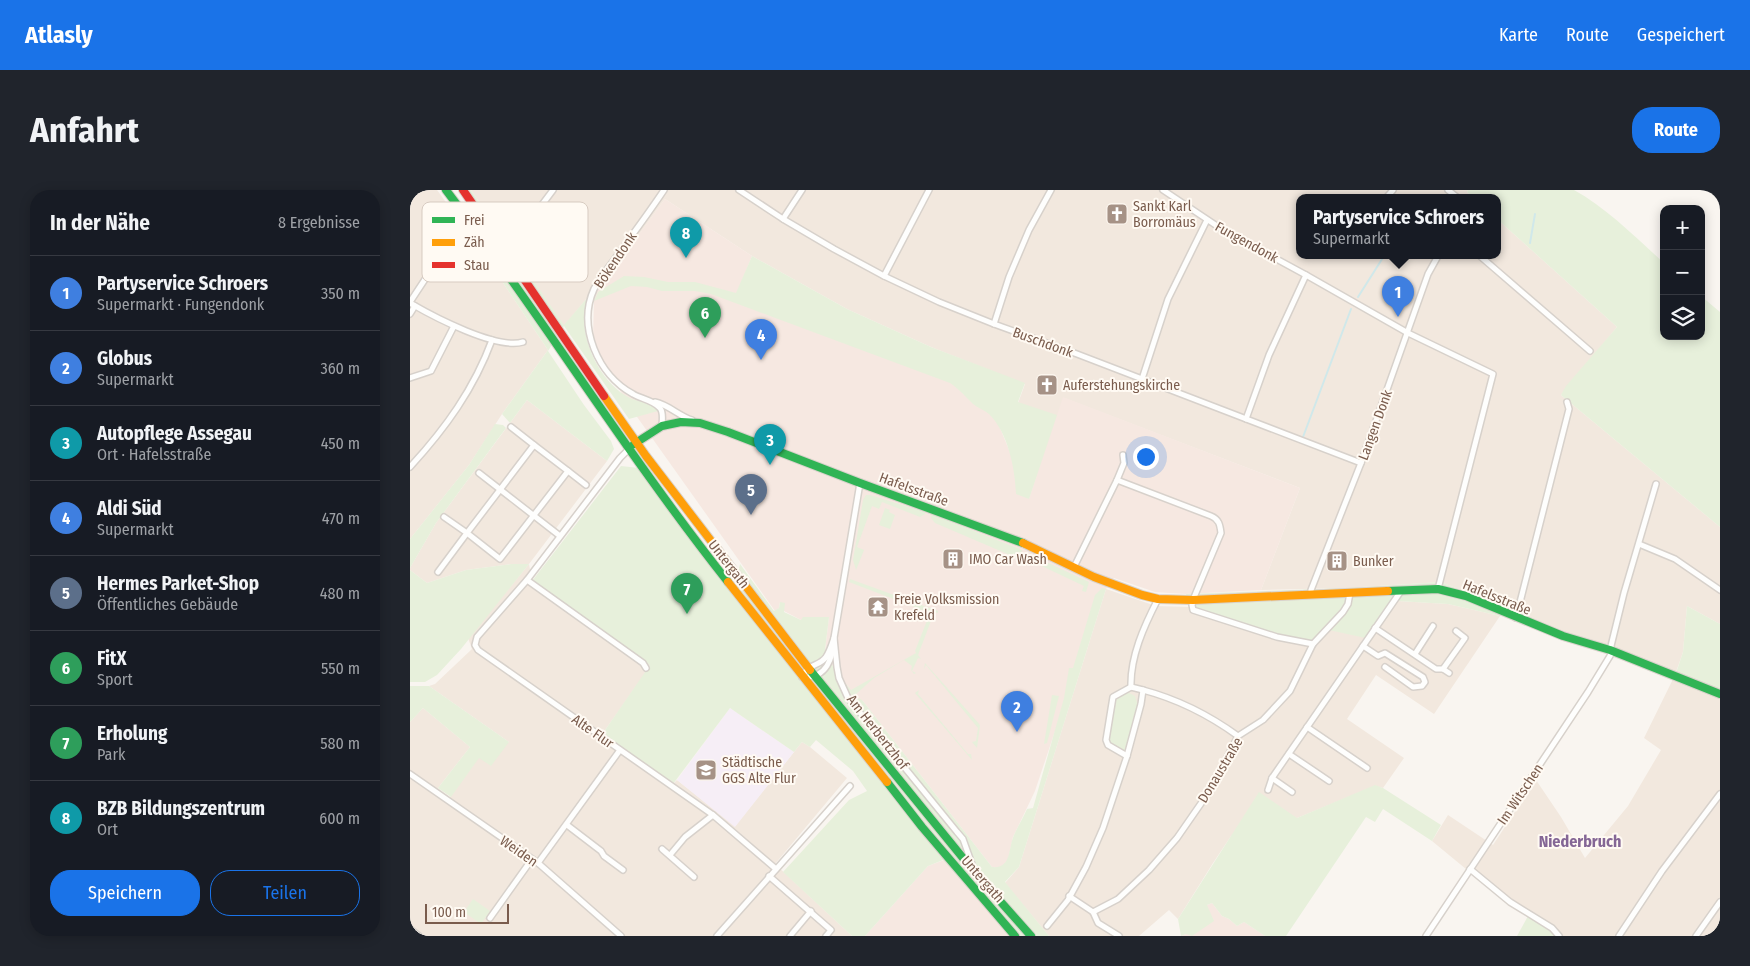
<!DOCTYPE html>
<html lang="de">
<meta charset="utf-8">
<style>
body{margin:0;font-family:"Fira Sans Condensed",sans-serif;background:#20242c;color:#f1f3f6}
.controls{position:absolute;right:15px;top:15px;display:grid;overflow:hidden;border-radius:10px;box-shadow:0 2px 12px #0003}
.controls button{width:45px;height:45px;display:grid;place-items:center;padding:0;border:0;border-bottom:1px solid #363941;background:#171b24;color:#f1f3f6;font:25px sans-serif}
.scale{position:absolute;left:15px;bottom:12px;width:84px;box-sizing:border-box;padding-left:5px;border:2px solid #7a5c4d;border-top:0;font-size:14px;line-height:18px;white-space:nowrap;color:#7a5c4d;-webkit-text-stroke:4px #fffaf3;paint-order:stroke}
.you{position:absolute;left:735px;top:266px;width:18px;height:18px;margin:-12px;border:4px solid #fff;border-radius:50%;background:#1a73e8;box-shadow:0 0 0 8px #1a73e833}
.badge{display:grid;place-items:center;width:32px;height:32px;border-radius:50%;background:#1a73e8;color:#fff;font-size:16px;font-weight:700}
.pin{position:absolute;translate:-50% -41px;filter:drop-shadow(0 1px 2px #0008)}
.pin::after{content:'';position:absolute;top:26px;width:18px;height:15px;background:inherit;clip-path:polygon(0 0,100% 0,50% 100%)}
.popup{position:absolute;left:886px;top:4px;width:205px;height:65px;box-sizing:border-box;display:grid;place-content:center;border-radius:10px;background:#171b24;filter:drop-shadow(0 1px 4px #0005);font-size:16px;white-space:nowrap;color:#9ea1a6}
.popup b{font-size:19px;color:#f1f3f6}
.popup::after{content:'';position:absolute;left:50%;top:100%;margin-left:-10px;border:10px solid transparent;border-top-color:#171b24}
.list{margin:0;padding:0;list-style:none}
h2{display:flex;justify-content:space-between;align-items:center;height:65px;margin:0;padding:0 20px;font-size:21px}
h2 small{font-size:16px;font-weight:400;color:#9ea1a6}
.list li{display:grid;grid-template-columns:32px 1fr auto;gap:15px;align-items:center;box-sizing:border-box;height:75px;padding:0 20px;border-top:1px solid #363941}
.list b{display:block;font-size:19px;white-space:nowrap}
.list p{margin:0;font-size:16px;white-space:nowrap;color:#9ea1a6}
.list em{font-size:16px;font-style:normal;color:#9ea1a6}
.actions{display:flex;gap:10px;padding:15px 20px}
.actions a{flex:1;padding:11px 0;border:1px solid #1a73e8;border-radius:20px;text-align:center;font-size:18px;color:#1a73e8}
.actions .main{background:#1a73e8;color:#fff}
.icon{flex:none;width:28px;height:28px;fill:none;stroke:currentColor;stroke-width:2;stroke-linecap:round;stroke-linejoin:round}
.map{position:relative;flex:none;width:1310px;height:746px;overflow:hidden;border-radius:20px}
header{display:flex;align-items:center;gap:30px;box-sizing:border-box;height:70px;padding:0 25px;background:#1a73e8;color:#fff}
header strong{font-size:24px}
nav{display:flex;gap:28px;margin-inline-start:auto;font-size:18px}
.intro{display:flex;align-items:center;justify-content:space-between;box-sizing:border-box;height:120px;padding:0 30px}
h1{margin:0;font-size:35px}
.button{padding:12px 22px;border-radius:20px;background:#1a73e8;color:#fff;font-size:18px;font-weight:700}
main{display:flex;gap:30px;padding:0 30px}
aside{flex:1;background:#171b24;border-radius:20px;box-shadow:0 2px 12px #0003}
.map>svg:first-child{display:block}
.residential{fill:#f2e8de}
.commercial{fill:#f6e8e1}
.education{fill:#f6eef6}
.green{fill:#e7f0db}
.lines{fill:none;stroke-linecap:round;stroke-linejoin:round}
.stream{stroke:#d0e8ea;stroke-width:2}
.street-casing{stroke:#d7d1cb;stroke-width:8}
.fast-casing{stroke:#d9d2cb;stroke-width:10}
.slow-casing{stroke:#d9d2cb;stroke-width:10}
.jam-casing{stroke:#d9d2cb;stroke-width:10}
.street{stroke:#fefefd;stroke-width:5}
.fast{stroke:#30b455;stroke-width:8}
.slow{stroke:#ff9f0a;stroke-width:8}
.jam{stroke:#e5322d;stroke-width:8}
.labels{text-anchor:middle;stroke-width:4;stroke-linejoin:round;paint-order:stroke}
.poi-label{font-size:14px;fill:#7a5c4d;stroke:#fffaf3;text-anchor:start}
.street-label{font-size:14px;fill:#7a5c4d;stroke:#fffaf3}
.quarter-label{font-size:16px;font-weight:bold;fill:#846695;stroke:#fffaf3}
.key{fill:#fffaf3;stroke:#d7cbc1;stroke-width:1}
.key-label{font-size:14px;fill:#7a5c4d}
</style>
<header>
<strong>Atlasly</strong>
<nav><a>Karte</a><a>Route</a><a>Gespeichert</a></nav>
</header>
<div class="intro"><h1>Anfahrt</h1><a class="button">Route</a></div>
<main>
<aside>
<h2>In der Nähe<small>8 Ergebnisse</small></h2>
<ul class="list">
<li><span class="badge" style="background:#3f7fe0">1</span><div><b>Partyservice Schroers</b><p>Supermarkt · Fungendonk</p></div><em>350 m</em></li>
<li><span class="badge" style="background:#3f7fe0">2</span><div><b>Globus</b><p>Supermarkt</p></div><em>360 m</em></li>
<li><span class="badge" style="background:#0f9aa8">3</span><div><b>Autopflege Assegau</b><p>Ort · Hafelsstraße</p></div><em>450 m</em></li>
<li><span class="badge" style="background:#3f7fe0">4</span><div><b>Aldi Süd</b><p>Supermarkt</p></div><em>470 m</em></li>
<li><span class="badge" style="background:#5c6f8a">5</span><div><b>Hermes Parket-Shop</b><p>Öffentliches Gebäude</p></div><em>480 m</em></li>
<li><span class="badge" style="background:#2e9e5b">6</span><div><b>FitX</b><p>Sport</p></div><em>550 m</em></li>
<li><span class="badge" style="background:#2e9e5b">7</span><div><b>Erholung</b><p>Park</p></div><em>580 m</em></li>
<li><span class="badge" style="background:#0f9aa8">8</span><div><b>BZB Bildungszentrum</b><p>Ort</p></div><em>600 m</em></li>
</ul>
<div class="actions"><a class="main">Speichern</a><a>Teilen</a></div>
</aside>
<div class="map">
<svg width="1310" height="746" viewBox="0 0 1310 746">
<rect width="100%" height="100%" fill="#f9f5f0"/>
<g class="residential">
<polygon points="0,0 27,0 75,66 138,160 92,224 59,275 0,349"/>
<polygon points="61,0 1058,0 1057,2 1064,8 889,8 889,66 1087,66 1087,29 1207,137 1151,205 1310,337 1310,434 1277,416 1273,462 1266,482 1310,500 1310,746 1145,746 1140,740 1096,712 1022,651 1038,625 1083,655 1126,590 1151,627 1175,668 1218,616 1251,560 1234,548 1266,483 1153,442 1031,392 936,398 851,400 890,298 654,208 619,309 601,232 615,194 521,157 437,119 342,66 255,9 194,93 177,108 154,136"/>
<polygon points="117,210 197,271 119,374 122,391 241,475 193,543 263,594 267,590 325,636 392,552 400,557 437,588 365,674 442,746 0,746 0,532 13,518 60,557 28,598 40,607 69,567 99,552 19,496 25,494 62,459 58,448 119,374 101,374 56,380 17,393 0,380 0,378 26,333"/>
<polygon points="696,399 746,416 780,417 782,421 919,440 987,411 1038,414 1090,426 1024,524 966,485 937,529 994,568 973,598 965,596 887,628 821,646 803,673 768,729 759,720 729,746 639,746 595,693 609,677"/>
</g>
<g class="commercial">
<polygon points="255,9 342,66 327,103 505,170 579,211 619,309 653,207 890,298 851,400 776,404 745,402 704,388 696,399 692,400 625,601 603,647 598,670 593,676 587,678 582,677 453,511 448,510 425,481 415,460 419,427 391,430 374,421 370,412 369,418 365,421 220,217 195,176 183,149 184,111 186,103"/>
<polygon points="534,670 600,746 455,746 518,676"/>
<polygon points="802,713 812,726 819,729 827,736 834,732 855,746 771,746 776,744 797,715"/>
</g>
<polygon class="education" points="320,518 384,562 325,637 267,590"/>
<g class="green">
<path d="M53,0H61L154,135L177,108C176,116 174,124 174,131C175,160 194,195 220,208C229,212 241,213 248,221L219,229L154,136L138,161L174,215L201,251L204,259L197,271L117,210L100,233L92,224L138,160L75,66Z"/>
<path d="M1058,0H1164C1197,18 1226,48 1254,73V146H1291V106L1310,122V337L1151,205L1156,196L1207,137L1087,29V8H1064L1057,2Z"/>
<path d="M342,66L437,119L521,157L615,193L608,212L647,225L619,309L606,304C605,278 598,243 579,224C574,220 568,218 563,214C555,206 549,199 540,193L301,104L285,101H252L237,97L221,96L184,111L188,102L214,86L234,87L258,92H285L326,103Z"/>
<polygon points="85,234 93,235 96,238 26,333 0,378 0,349 59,275"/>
<path d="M211,276L229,278L323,404L330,374L364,421L369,418L370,412L375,413L374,422L391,430L393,427H419L415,460L425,481L441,500L506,463L505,461L520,423L439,392L440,389L528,421V423L525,422L524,423L508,465L511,469L508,468L502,481L506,483L504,484L501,480L502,476L494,470L464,488L445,505L448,509L449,508L453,511L582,677C602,679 598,658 604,645C608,636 613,628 617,619L623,618L654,508L659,478H663L685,405L692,398L696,399L609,677L595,692L639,746H600L533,670L518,676L455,746H442L373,682L439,610L457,601L443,581L406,550L400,557L392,552L384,562L320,518L263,594L193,543L240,475L122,391Z"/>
<polygon points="456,305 460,305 515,322 515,324 510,327 472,312 469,319 462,316 447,357 454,360 446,380 443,370 453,310"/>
<polygon points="475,318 480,320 479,322 485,325 480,339 469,335"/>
<polygon points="522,324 612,360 609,369 525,333 521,328"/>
<polygon points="619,364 679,392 676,402 672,401 674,396 619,370 617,368"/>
<polygon points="101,374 119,374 51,459 27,485 15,492 0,492 0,380 17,393 56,380"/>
<polygon points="1031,392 1094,417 1090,426 1038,414 987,411 960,449 919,440 905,457 823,436 782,421 776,404 936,398"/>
<polygon points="1277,416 1310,434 1310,500 1266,483 1273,462"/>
<polygon points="515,473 570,535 567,558 562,552 566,551 568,538 516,475 514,479"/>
<polygon points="0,496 19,496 99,552 81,576 69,568 41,607 28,598 60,557 13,518 0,532"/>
<polygon points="509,500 508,504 558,564 561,564 562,570 505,503"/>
<path d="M717,502L725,506L728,516L717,558L716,561H712L699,552C697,543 701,516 707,509C710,506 714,504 717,502Z"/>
<polygon points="642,505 649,506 637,553 634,554"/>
<polygon points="965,595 973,598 1031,635 1022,651 973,619 965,632 956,627 876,746 855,746 834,732 827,736 819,729 812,726 802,713 797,715 804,731 782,746 776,744 771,746 768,729 849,602 887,628"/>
<polygon points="63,709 80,721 71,734 54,722"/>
<polygon points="1118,726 1140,740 1145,746 1107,746"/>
</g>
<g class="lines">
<g class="stream">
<polyline points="1028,8 1030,5"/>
<polyline points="1120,53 1125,24"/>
<polyline points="948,107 974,66"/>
<polyline points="893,247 941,119"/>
</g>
<g class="street-casing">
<g id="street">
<polyline points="329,0 373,29 424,59 474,86 529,112 584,134 667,164 951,273"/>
<polyline points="753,0 813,40 896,85 998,143 1083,184 1028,399"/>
<polyline points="1038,0 1048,8"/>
<polyline points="976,8 983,0"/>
<polyline points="373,29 392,0"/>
<polyline points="117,31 122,28 143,0"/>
<polyline points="1070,66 1180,161"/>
<polyline points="474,86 519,0"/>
<polyline points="0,112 33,62 41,68"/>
<path d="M0,113C24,127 87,160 113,152"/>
<polyline points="0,124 5,116"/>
<polyline points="584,134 599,87 619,40 641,0"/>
<polyline points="0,188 21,181 44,136"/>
<polyline points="732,189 758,109 797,30"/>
<path d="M245,212C259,215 269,226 282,230"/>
<polyline points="836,229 859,165 896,85"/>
<path d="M252,236C252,230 254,223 250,218C243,210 231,209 223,204C188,185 167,137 184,99C191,86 201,74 210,62C225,41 240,21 254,0"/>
<polyline points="101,237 124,255"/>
<polygon points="124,255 158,281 90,369 57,343"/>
<polyline points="219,259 210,268 117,390 67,447 65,455 68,460 303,625 366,679"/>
<path d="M0,277C35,239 64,199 82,150"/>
<polyline points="158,281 176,295"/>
<polyline points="69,283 150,346"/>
<polyline points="707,290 714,273 713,265"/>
<polyline points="450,293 424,448 427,477 429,488 438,508 547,642 553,649 563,677"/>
<polyline points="1229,354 1265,369 1310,400"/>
<path d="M664,377L707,290L801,326C809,329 810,335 811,343L785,405L782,415L783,420L867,447L903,454"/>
<polyline points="28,382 57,343 34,327"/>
<polyline points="117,390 233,473 236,478"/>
<polyline points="901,405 901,400 951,273 1018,84 1028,66"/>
<polyline points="1106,428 1159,219 1157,212"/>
<polyline points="965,438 1026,479 1033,479 1039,483"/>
<path d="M424,448C423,468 417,489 392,487C398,473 409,477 416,467C420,461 422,454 424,448Z"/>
<polyline points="953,456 968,466 975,463 1013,487 1015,492 1012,496 1003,497 975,477"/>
<polyline points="1200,460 1214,403 1246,294"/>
<polyline points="1005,464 1023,436"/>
<polyline points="1033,479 1055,448 1046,441"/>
<path d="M733,500C767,509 799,525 828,546"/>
<polyline points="897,537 957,578"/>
<polyline points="879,564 919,591"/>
<polyline points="717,566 698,555 696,550 703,507 721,497"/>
<polyline points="0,584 128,673 211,746"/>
<polyline points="862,588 882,602"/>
<polyline points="858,600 862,588 991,401"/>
<polyline points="157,635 191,661 194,666 213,680"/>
<polyline points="252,659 284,687"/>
<polyline points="260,665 275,647 303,625"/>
<polyline points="128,673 210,560"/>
<polyline points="1060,679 1100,712 1142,738 1149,746"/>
<polyline points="359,686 421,740 416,746"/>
<polyline points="659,706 683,722 708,709 739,680 767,648 801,599 828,546 853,530 880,501 903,454 933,422 938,414 940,403"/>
<polyline points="683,722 688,733 709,746"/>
<polyline points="80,728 122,669"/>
<path d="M637,736L658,710L676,677L693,638L717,566L731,514L733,500L721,497C720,467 734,436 748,409"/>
<polyline points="0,739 9,746"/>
<polyline points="307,746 440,596"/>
<polyline points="380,746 401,721"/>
<polyline points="1016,746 1178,502 1203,461"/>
<polyline points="1209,746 1252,681 1310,604"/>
<polyline points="1286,746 1310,712"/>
</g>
</g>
<g class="fast-casing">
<g id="fast">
<path d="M36,0C133,128 218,266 318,392"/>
<polyline points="224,254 252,236 271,232 290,233 318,242 450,293 613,353"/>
<polyline points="978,401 1028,399 1056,406 1153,446 1200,460 1310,504"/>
<polyline points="400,480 566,684 621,746"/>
<polyline points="477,592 512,637 605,746"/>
</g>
</g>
<g class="slow-casing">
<g id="slow">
<polyline points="194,206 236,266 400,480"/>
<polyline points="613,353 684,387 732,405 748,409 783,410 978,401"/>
<polyline points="318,392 477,592"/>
</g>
</g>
<g class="jam-casing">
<polyline id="jam" points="53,0 194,206"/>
</g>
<use href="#street" class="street"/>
<use href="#fast" class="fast"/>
<use href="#slow" class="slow"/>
<use href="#jam" class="jam"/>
</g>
<defs>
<g id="church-square" transform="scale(1.125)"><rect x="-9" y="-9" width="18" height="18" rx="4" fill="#a69286" stroke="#fffaf3"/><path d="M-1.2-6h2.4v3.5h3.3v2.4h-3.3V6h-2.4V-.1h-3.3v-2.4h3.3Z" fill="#fff"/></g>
<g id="building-square" transform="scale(1.125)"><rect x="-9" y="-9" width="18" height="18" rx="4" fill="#a69286" stroke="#fffaf3"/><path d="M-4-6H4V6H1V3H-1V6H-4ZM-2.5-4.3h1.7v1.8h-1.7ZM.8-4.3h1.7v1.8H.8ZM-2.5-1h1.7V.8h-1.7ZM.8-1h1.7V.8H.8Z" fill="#fff"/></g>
<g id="temple-square" transform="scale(1.125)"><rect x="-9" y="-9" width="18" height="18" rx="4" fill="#a69286" stroke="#fffaf3"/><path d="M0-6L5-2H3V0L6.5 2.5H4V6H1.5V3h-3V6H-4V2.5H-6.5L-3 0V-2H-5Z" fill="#fff"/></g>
<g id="school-square" transform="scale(1.125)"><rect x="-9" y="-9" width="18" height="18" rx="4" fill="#a69286" stroke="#fffaf3"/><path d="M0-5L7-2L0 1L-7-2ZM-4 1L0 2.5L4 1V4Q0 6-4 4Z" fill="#fff"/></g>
</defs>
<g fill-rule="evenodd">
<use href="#church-square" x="707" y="24"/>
<use href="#church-square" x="637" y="195"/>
<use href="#building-square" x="543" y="369"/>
<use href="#building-square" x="927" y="371"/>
<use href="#temple-square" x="468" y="417"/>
<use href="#school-square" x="296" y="580"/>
</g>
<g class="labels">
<g class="poi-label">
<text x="723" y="21">Sankt Karl<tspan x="723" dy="16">Borromäus</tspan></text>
<text x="653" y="200">Auferstehungskirche</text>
<text x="559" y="374">IMO Car Wash</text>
<text x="943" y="376">Bunker</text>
<text x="484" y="414">Freie Volksmission<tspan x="484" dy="16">Krefeld</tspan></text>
<text x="312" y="577">Städtische<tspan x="312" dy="16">GGS Alte Flur</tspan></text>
</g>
<g class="street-label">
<text transform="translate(837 52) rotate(29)" y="5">Fungendonk</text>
<text transform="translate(205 70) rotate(-56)" y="5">Bökendonk</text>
<text transform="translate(633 152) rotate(20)" y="5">Buschdonk</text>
<text transform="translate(965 235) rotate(-70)" y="5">Langen Donk</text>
<text transform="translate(504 299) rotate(20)" y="5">Hafelsstraße</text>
<text transform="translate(319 374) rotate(52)" y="5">Untergath</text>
<text transform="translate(1087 407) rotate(22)" y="5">Hafelsstraße</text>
<text transform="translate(183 541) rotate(35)" y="5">Alte Flur</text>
<text transform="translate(468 542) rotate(52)" y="5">Am Herbertzhof</text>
<text transform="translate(810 580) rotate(-59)" y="5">Donaustraße</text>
<text transform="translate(1110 604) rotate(-56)" y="5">Im Witschen</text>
<text transform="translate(109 661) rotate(35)" y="5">Weiden</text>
<text transform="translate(573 689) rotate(49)" y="5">Untergath</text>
</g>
<g class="quarter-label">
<text x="1170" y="657">Niederbruch</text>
</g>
</g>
<rect x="12" y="12" width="166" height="80" rx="8" class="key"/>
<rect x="22" y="27" width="23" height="6" fill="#30b455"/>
<rect x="22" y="49" width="23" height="7" fill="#ff9f0a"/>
<rect x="22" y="72" width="23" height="6" fill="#e5322d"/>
<g class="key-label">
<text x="54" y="35">Frei</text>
<text x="54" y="57">Zäh</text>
<text x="54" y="80">Stau</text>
</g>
</svg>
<div class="controls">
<button>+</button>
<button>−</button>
<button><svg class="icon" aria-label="layers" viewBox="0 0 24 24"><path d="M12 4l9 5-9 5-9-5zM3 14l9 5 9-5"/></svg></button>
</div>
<div class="scale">100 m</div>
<div class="you"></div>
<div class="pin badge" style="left:988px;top:127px;background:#3f7fe0">1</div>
<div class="popup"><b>Partyservice Schroers</b>Supermarkt</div>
<div class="pin badge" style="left:607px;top:542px;background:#3f7fe0">2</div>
<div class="pin badge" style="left:360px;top:275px;background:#0f9aa8">3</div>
<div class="pin badge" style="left:351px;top:170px;background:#3f7fe0">4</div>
<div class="pin badge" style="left:341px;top:325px;background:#5c6f8a">5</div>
<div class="pin badge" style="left:295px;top:148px;background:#2e9e5b">6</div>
<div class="pin badge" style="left:277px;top:424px;background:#2e9e5b">7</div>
<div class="pin badge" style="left:276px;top:68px;background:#0f9aa8">8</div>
</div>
</main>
